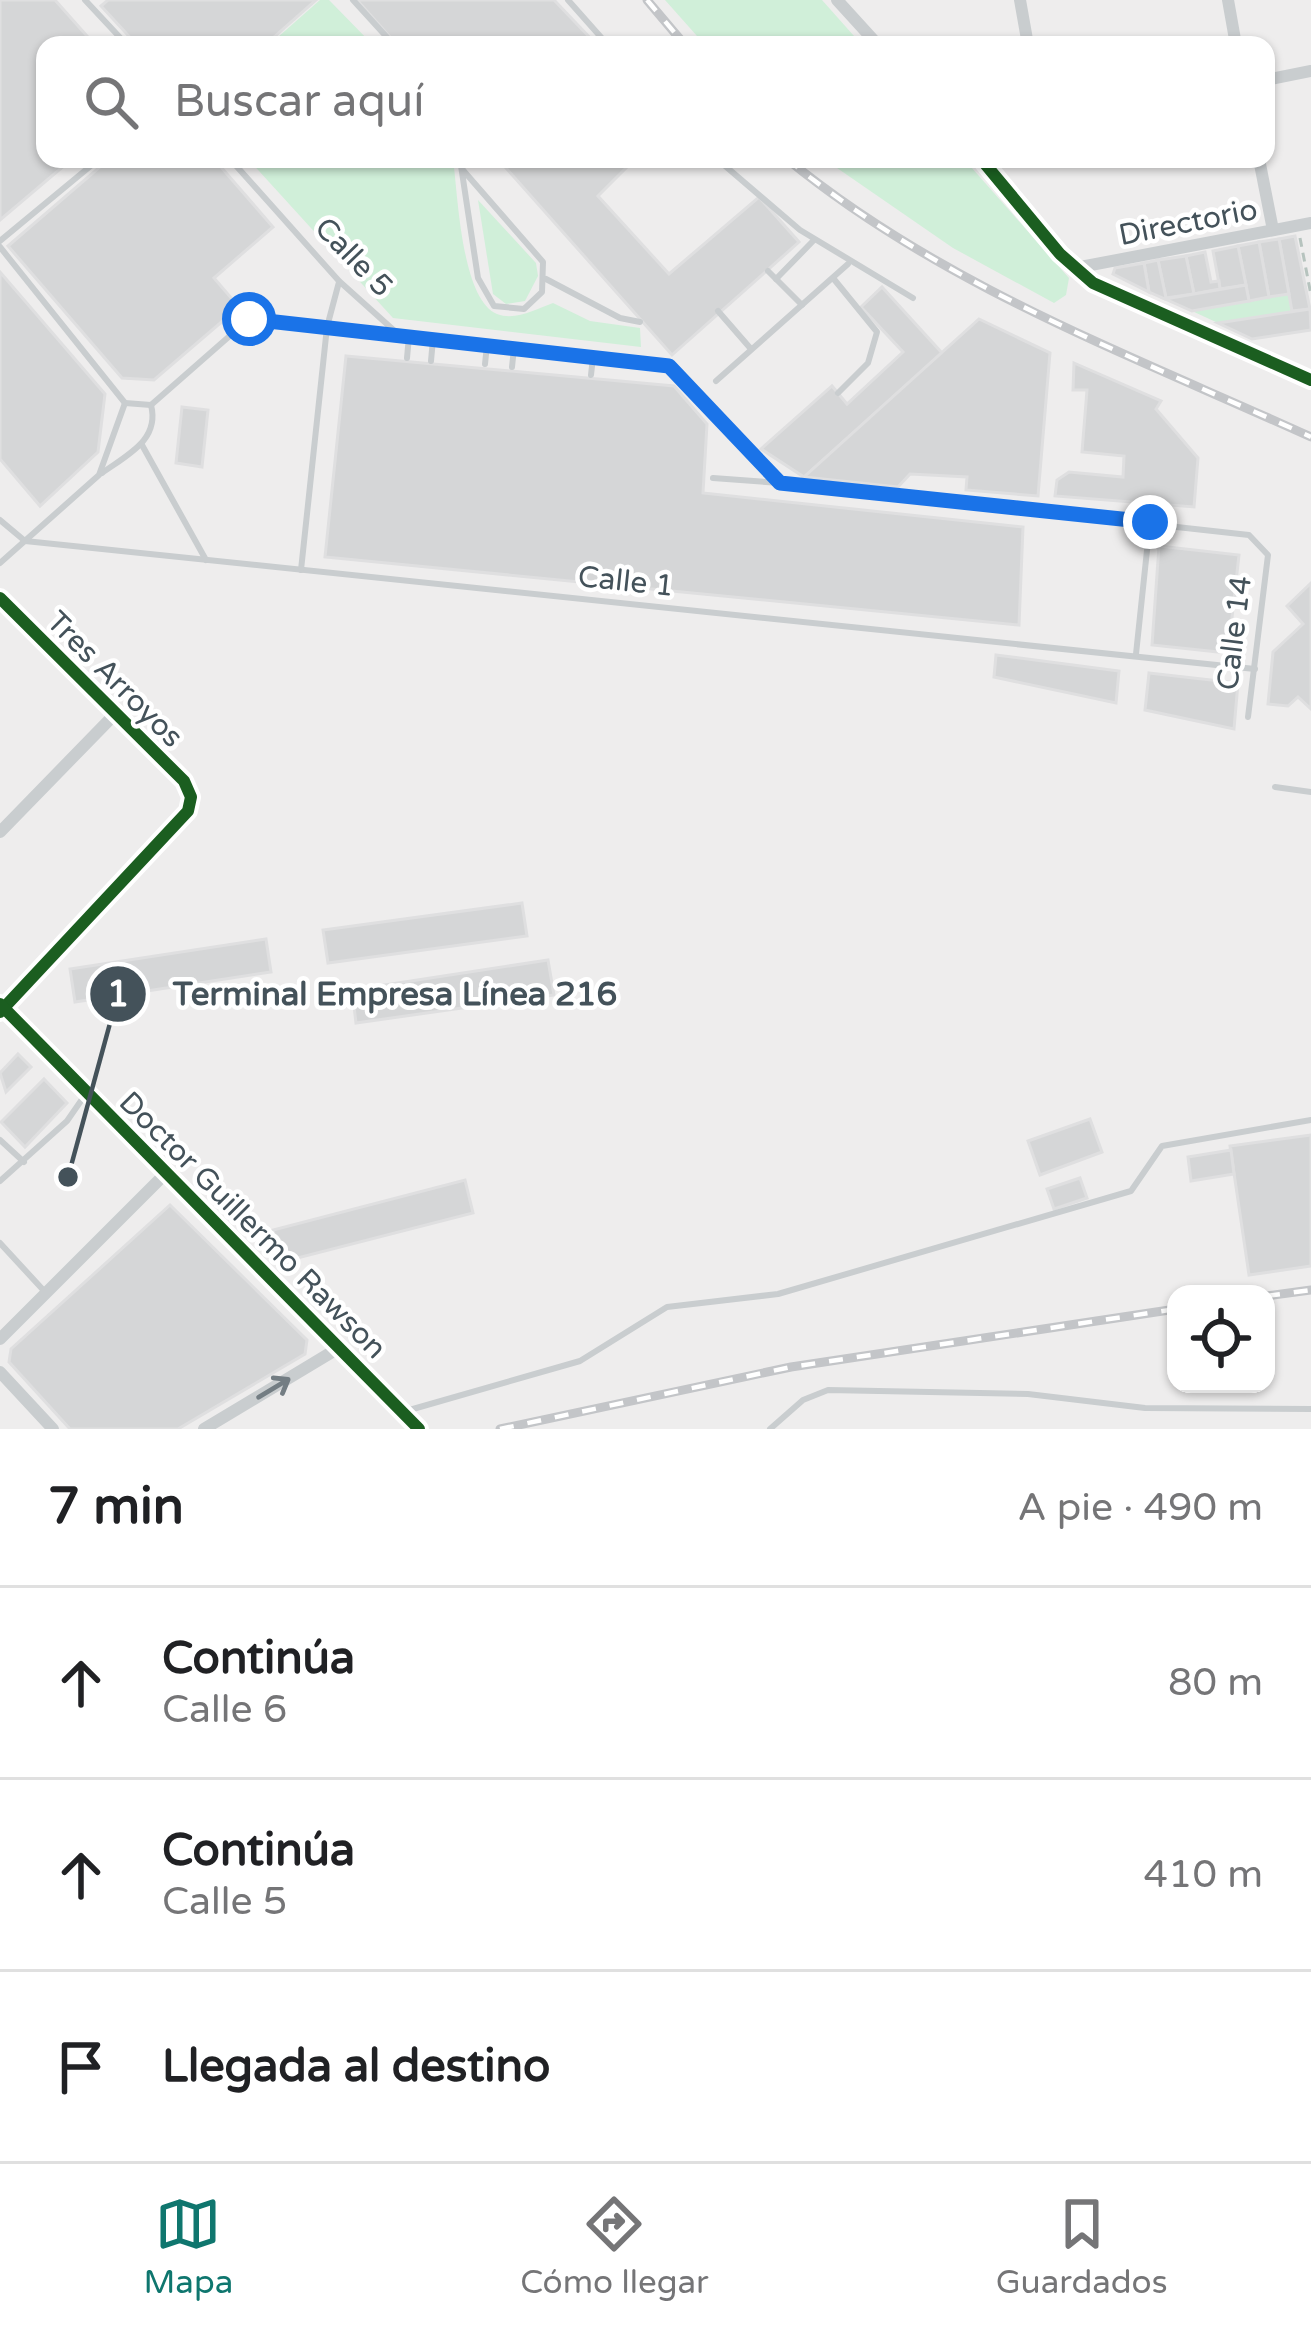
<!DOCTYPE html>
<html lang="es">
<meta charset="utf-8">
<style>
body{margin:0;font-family:"Varela Round",sans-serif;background:#f2f2f2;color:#202124}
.controls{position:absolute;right:36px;bottom:36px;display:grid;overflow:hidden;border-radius:24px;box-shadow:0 3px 9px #0004}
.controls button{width:108px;height:108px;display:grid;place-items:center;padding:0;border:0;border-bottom:3px solid #e0e0e0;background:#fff;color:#202124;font:60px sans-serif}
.stop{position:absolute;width:36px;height:36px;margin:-27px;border:9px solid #1a73e8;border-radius:50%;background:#fff}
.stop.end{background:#1a73e8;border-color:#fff;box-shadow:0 3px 12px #0008}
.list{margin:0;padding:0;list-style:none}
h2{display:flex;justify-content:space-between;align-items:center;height:156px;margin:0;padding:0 48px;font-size:51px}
h2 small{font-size:39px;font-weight:400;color:#757577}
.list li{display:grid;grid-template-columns:78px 1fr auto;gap:36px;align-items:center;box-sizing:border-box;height:192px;padding:0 48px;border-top:3px solid #e0e0e0}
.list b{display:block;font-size:45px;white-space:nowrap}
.list p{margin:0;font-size:39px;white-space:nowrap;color:#757577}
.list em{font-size:39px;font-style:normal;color:#757577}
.icon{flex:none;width:66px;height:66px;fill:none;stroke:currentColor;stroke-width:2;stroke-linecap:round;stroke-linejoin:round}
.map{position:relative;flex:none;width:1311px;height:1429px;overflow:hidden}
.search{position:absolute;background:#fff;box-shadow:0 3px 9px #0004;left:36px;right:36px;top:36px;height:132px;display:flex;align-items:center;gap:30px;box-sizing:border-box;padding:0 42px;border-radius:24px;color:#757577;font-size:45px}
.sheet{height:732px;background:#fff}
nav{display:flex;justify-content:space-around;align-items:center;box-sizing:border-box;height:168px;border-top:3px solid #e0e0e0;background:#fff;font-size:33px;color:#757577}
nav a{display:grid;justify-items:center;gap:6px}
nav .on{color:#0f766e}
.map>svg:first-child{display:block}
.green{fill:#d0efd9}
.building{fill:#d5d6d7;stroke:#dfdfe0;stroke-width:3}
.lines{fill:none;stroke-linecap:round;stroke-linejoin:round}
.path{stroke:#b6c3be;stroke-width:3;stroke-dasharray:9 6;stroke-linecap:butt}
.lane{stroke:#c9cdcf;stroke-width:6}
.street{stroke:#c9cdcf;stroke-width:12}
.secondary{stroke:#c9ced0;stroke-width:18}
.rail-casing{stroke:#c3c5c8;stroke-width:9}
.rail{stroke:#fff;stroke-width:4.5;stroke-dasharray:14;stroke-linecap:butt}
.cycleway-casing{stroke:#fff;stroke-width:20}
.cycleway{stroke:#1b5e20;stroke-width:12}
.oneway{stroke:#737d83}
.route{stroke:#1a73e8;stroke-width:15}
.labels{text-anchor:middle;stroke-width:9;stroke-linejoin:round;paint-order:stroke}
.street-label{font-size:30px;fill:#44525a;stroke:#fff}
.leader{fill:none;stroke:#44525a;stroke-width:4.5}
.callout-dot{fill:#44525a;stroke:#fff;stroke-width:4.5}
.mark-label{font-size:36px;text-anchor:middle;font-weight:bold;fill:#fff}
.callout-label{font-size:33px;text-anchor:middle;font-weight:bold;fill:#44525a;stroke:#fff;stroke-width:9;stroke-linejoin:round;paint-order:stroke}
</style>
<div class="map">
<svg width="1311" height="1429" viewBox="0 0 1311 1429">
<rect width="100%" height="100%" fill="#eeeded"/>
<g class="green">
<polygon points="320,0 329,0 373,45 269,45"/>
<polygon points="665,0 822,0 862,45 705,45"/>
<path d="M248,159H453C458,194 461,299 497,314C516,321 536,309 553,303L590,321L640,328L641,347L393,318Z"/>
<polygon points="824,159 964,159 1069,278 1066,295 1054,303 953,248"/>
<polygon points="478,200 536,263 538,276 525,301 506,304 493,294"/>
<polygon points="1289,294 1292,311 1218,323 1192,311"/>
</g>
<g class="building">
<polygon points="0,0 55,0 95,45 45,45 45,159 72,159 0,220"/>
<polygon points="108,0 316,0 265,45 137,45 101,6"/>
<polygon points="357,0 554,0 595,43 397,45"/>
<polygon points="109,159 214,159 273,227 214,278 239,307 154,380 122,378 8,246"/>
<polygon points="498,159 635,159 598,196 669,274 759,197 799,242 672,355"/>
<polygon points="1295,236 1310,309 1292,311 1279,239"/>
<polygon points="1279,239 1289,294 1269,297 1259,242"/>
<polygon points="1259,242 1269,297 1249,301 1238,246"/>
<polygon points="1238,246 1246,285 1220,289 1213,251"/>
<polygon points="1205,252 1211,282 1219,281 1220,289 1194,294 1186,256"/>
<polygon points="1186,256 1194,294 1166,298 1158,260"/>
<polygon points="1158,260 1166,298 1165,299 1149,292 1144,263"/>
<polygon points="1144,263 1149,292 1113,274 1115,268"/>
<polygon points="0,272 105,394 98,452 40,506 0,459"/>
<polygon points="1246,285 1249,301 1192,311 1165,299"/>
<polygon points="882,287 942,353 804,477 761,449 832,386 847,404 903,352 861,307"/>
<polygon points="1310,309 1311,330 1252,339 1218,323"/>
<polygon points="979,319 1050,353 1038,496 966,490 967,477 910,474 898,487 804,477"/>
<polygon points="346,356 674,386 707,424 703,493 1023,527 1019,625 325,557"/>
<polygon points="1074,363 1161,401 1156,409 1198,458 1194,507 1055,496 1057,480 1069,472 1123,477 1124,456 1082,452 1087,390 1073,390"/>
<polygon points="182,407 208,410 202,467 176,463"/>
<polygon points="1159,546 1239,555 1228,653 1152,645"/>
<polygon points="1311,583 1311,709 1298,697 1288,706 1268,704 1273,652 1303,624 1287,606"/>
<polygon points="996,655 1119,671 1116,703 994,677"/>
<polygon points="1149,673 1238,683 1234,729 1145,710"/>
<polygon points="522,903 527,936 328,963 323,930"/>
<polygon points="266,939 271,972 75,1002 70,969"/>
<polygon points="548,960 554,995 356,1023 352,990"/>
<polygon points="18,1054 31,1067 6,1092 0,1073"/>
<polygon points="44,1079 67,1103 25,1147 1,1122"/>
<polygon points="1090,1119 1102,1152 1040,1175 1028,1141"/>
<polygon points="1311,1135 1311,1266 1249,1275 1230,1146"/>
<polygon points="1231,1150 1234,1174 1191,1181 1188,1157"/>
<polygon points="1080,1178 1087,1198 1054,1209 1047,1189"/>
<polygon points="465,1180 473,1213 282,1262 273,1230"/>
<polygon points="170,1205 307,1340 305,1354 178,1429 70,1429 9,1362 11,1349"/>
</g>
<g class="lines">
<polyline class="path" points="1300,238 1311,295"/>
<g class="lane">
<polyline points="85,0 127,45"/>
<polyline points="353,0 394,45"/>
<polyline points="568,0 607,44"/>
<polyline points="230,159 339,281 398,334 669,366 780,483 1249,535 1268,555 1248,717"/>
<polyline points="460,159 478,278 494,306 524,309 542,292 543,262 462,169"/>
<polyline points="717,159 800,230 913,298"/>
<polyline points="0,241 99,159"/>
<polyline points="0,247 125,403"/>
<polyline points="768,271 802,305"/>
<polyline points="833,278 877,332 868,363 838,393"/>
<polyline points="546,279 620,318 640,322"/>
<polyline points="776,279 814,240"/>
<polyline points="718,311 751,349"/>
<polyline points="407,358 409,336"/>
<polyline points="431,361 433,339"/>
<polyline points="485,364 487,345"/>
<polyline points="512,367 514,348"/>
<polyline points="591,375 593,357"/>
<polyline points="716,381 848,264"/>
<polyline points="142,445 206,560"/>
<path d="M102,473C127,455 160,440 151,405"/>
<polyline points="713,478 780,483"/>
<polyline points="0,520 25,541 1255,669"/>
<polyline points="0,563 99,475 125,403 151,405 249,319 394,334"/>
<polyline points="301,570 327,327 339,282"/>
<polyline points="1136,654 1150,522"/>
<polyline points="1275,787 1311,792"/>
<polyline points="0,1140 24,1162"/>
<polyline points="0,1181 67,1121 85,1095"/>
<polyline points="0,1243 46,1293"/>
<polyline points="406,1411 580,1361 667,1307 778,1294 1131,1191 1162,1146 1311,1120"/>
<polyline points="770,1429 803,1400 828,1390 1028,1394 1145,1408 1311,1409"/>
</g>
<g class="street">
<polyline points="837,0 878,45"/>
<polyline points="1020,0 1028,45"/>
<polyline points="1228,0 1236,45"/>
<polyline points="1266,80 1311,71"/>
<polyline points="981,159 1060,254 1093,283 1311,380"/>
<polyline points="1259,159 1273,230"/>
<polyline points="1075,268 1311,223"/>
<polyline points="0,598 184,781 191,797 188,811 1,1011"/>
<polyline points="0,832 115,714"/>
<polyline points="0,1339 166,1173"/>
<polyline points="0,1372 53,1429"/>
<polyline points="204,1429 342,1346"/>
</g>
<polyline class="secondary" points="0,1004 419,1429"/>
<g class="rail-casing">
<g id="rail">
<polyline points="647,0 685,45"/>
<path d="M787,159C942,286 1131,355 1311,437"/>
<polyline points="1266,1296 1311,1290"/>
<polyline points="500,1429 791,1367 1176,1309"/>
</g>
</g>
<use href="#rail" class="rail"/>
<g class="cycleway-casing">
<g id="cycleway">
<polyline points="981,159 1060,254 1093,283 1311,380"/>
<polyline points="0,598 184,781 191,797 188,811 0,1012"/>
<polyline points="0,1004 419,1429"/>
</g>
</g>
<use href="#cycleway" class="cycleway"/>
</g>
<defs><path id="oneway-shaft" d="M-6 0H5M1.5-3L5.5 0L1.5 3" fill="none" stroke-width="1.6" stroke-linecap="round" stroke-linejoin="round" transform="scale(3)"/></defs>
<use class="oneway" href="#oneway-shaft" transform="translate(274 1388) rotate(-31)"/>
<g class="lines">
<polyline class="route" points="249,319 669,366 780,483 1150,522"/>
</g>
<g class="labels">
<g class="street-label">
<text transform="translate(1188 222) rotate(-11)" y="10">Directorio</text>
<text transform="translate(354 257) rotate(46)" y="10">Calle 5</text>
<text transform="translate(626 581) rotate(6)" y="10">Calle 1</text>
<text transform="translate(1234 633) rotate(-83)" y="10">Calle 14</text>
<text transform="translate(115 679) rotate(45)" y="10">Tres Arroyos</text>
<text transform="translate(253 1225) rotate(45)" y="10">Doctor Guillermo Rawson</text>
</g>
</g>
<path class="leader" d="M68 1177L118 994"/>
<g class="callout-dot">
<circle cx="68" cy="1177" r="12"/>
<circle cx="118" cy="994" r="30"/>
</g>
<g class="mark-label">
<text x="118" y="1006">1</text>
</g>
<g class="callout-label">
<text x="395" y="1005">Terminal Empresa Línea 216</text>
</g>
</svg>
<div class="controls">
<button><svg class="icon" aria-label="locate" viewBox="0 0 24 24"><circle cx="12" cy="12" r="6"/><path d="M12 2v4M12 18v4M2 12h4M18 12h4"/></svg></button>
</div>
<div class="stop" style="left:249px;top:319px"></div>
<div class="stop end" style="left:1150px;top:522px"></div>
<div class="search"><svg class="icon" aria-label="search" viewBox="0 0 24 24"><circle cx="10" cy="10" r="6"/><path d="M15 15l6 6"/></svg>Buscar aquí</div>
</div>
<section class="sheet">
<h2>7 min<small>A pie · 490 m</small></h2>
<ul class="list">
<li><svg class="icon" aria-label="ahead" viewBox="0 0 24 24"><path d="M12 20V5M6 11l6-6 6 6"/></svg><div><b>Continúa</b><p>Calle 6</p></div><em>80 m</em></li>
<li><svg class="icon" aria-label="ahead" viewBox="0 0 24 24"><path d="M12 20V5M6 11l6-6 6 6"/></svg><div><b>Continúa</b><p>Calle 5</p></div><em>410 m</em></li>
<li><svg class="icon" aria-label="arrive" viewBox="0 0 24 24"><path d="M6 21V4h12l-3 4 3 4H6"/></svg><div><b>Llegada al destino</b></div></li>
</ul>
</section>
<nav>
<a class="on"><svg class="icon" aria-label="map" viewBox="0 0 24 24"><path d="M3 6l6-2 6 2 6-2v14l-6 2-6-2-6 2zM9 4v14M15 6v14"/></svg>Mapa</a>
<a><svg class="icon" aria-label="directions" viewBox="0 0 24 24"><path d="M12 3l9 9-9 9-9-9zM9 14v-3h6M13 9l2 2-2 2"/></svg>Cómo llegar</a>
<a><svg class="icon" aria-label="saved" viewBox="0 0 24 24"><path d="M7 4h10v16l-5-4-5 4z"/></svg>Guardados</a>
</nav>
